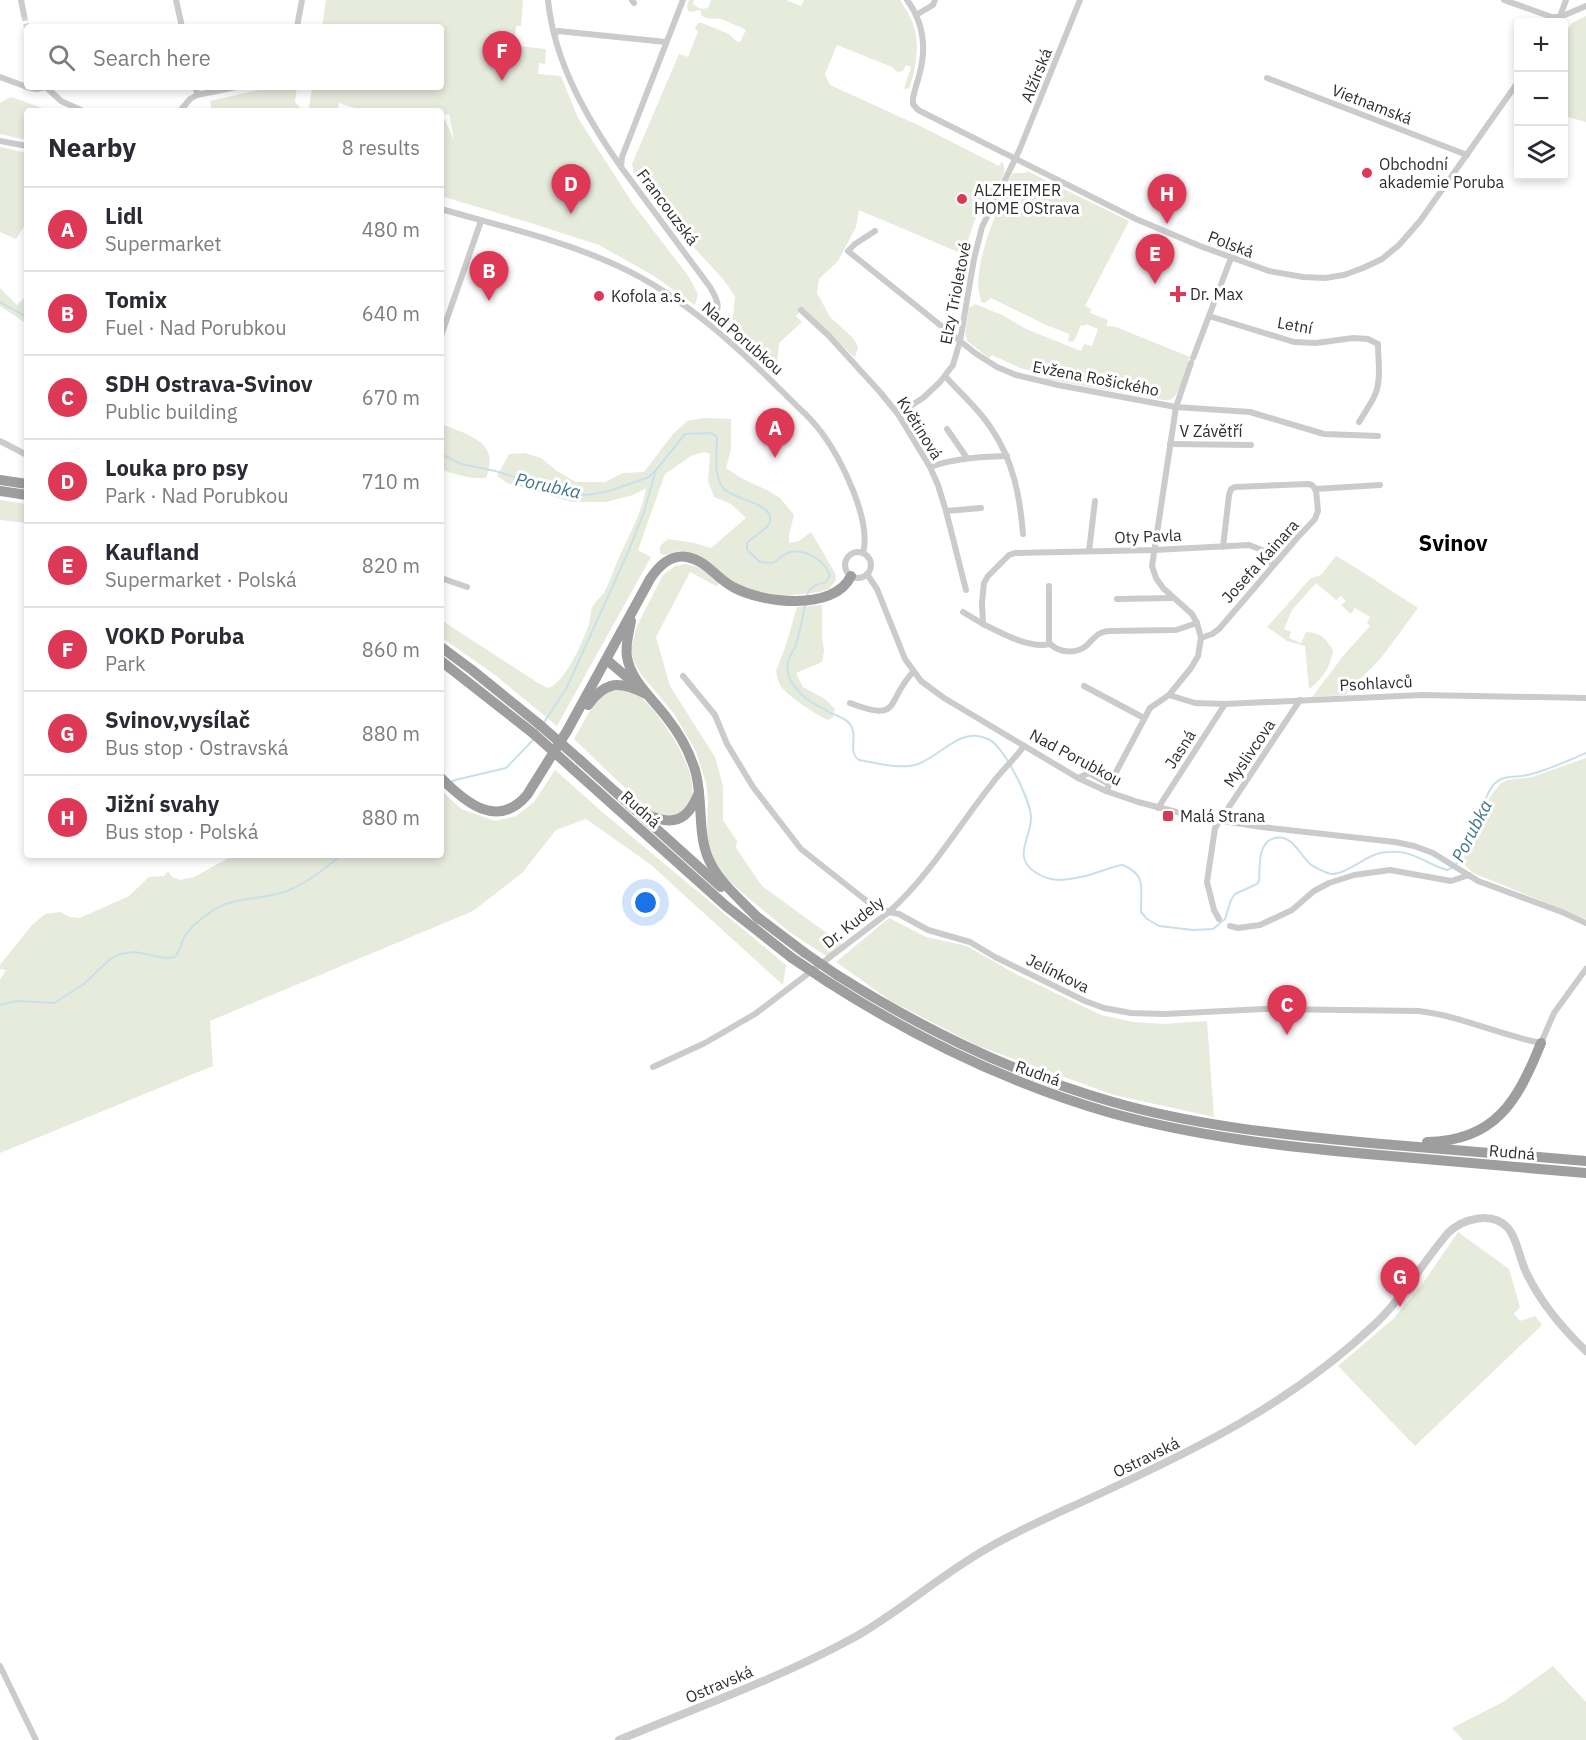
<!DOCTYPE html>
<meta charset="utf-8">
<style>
body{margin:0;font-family:"IBM Plex Sans",sans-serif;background:#f7f7f7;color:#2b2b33}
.controls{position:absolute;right:18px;top:18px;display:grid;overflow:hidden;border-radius:6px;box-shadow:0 3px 9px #0003}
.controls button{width:54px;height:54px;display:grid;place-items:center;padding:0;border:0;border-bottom:2px solid #e1e1e2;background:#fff;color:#2b2b33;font:30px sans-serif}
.you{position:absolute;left:646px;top:903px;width:21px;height:21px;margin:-15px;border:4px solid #fff;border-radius:50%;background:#1a73e8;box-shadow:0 0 0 9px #1a73e833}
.badge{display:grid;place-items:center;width:39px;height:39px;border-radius:50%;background:#dd3855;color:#fff;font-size:20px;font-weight:700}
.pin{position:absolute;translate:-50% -50px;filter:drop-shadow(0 2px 3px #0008)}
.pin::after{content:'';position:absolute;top:32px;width:21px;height:18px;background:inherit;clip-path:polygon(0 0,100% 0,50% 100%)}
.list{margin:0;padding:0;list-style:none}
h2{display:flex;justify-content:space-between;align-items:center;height:78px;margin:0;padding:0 24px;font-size:26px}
h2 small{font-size:20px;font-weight:400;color:#7c7c81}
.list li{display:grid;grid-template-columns:39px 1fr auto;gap:18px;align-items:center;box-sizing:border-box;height:84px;padding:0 24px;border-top:2px solid #e1e1e2}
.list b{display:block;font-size:22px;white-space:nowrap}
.list p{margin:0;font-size:20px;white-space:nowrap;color:#7c7c81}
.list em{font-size:20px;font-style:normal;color:#7c7c81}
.icon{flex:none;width:33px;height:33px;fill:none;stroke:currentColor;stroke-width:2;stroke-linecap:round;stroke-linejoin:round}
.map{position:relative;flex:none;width:1586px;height:1740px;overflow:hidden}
.search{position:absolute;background:#fff;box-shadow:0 3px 9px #0003;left:24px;top:24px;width:420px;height:66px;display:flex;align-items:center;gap:15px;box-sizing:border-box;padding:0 21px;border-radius:6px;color:#7c7c81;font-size:22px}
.panel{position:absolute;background:#fff;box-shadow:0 3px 9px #0003;left:24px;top:108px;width:420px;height:750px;border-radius:6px}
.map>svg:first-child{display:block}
.green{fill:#e6ebdc}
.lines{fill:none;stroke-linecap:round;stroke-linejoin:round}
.stream{stroke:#c9e0ea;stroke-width:2}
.minor-tunnel{stroke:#d5d5d5;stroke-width:6;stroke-dasharray:6 3;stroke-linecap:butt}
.minor{stroke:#cbcbcb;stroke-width:6}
.tertiary{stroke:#cbcbcb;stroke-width:8}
.trunk{stroke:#9e9e9e;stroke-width:10}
.trunk-bridge{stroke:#9e9e9e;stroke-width:10}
.poi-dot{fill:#dd3855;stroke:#fff;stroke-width:2}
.labels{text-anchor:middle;stroke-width:6;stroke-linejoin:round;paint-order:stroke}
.street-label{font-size:16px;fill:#2e2e2e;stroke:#fff}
.poi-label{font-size:16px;fill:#2e2e2e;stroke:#fff;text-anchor:start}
.water-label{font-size:18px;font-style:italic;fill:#40768c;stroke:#fff}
.district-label{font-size:22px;font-weight:bold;fill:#000;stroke:#fff}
</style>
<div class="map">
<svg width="1586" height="1740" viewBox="0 0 1586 1740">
<rect width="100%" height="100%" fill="#fff"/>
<g class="green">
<polygon points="326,0 523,0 521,26 516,26 515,42 518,42 518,46 546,49 545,64 539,63 538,74 561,76 578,118 633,204 689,277 698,294 695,305 654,276 599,245 534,224 441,196 441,120 445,120 454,140 449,114 441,115 441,111 364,111 339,103 337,111 309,108 312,87 441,87 441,27 322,27"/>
<path d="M689,0H694L693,3C697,8 701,10 708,8L711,0H786L801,6L804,0H900C903,5 907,11 910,17C921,38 917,67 909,88L904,89L911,67L906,65L903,71L897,72L892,67L837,45L825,74L830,85L920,126L999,166L1002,161C1004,165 1005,169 1004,173L987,208L980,206L969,237L965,255L859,210L856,227L838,261L819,279L817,293L830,317L853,338L858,347L855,358L803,308L796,316L802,322L779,343L777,363L769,369L732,329L735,296L723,279L673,225L649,192L655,177L646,188L634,173L632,164L679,54L688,57L698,32L695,28L698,23H702L729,34L736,41L740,42L746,30C738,26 729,22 721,19C713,17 709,21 701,15V11L697,10L692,12L688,11L687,6Z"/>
<polygon points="1586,16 1586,122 1564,116 1564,35 1572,23"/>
<polygon points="271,87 297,87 295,101 301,110 306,111 212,111 210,101"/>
<polygon points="11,97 51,111 27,111 27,140 0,134 0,103"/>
<polygon points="0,147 27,153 27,222 16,239 0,232"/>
<path d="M1027,171L1129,221L1085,306L1091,309L1090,313L1108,320L1106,326L1116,327L1190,357C1186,367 1180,393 1173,398C1169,401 1167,400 1163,400L1046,379L1044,374L1020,368L992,355L989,358L967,341L965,332L969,308L975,304L1002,315L1026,329L1081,351L1084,344L1092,346L1098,329L1086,324L1085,326L1081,325L1074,341L1068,342L1069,334L1046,325L991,298L985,303L981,302C980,296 978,289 978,283C980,249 995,214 1010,185L1008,181L1013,173H1026Z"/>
<polygon points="0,288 17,305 27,295 27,324 0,306"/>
<path d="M704,418L731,419V450L726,468L741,478L769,491L780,498L794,515L789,535V543L799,541L811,532L835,573L836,580L829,589L820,592L784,596L757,591L739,585L721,573L705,559L700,556L678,551L666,555L660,554V546L668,539L695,543L711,548L746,518L731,504L714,497L708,481L710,454L704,452L691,456L665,474L638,550L651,557L557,726L495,675L441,637V620L538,683L548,688C565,683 583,641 589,624C591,618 590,611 593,606C596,600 602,597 605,591C611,579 615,565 621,553C631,531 642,512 646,488L633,495L606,502H572L507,483L497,476L509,454L525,453L541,458L557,471L576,482H605L623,473L644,472L673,434L687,421Z"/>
<path d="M441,424C469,435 501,442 486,478C471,479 455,475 441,469Z"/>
<polygon points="0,500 27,504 27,523 0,520"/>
<path d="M1336,556L1358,569L1418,608L1381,658L1345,695L1312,697L1344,655L1370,626L1367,623L1370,617L1355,608L1351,614L1341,605L1346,601L1341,596L1336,600L1316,583L1292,610L1284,629L1291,632L1289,638L1301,643L1306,632C1322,633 1325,638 1333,650C1331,666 1322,680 1309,689L1305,646L1287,641L1267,627L1311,578L1321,575Z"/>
<polygon points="687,564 700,568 718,582 719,584 716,586 690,572 656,637 670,686 715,757 723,786 723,820 737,841 736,848 762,886 842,944 828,957 791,933 746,896 725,877 711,855 707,838 708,800 706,783 696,752 675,715 641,674 634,662 631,650 636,628 663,575 675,566"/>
<path d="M822,605V637L824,651L822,662L796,673L803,687L825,699L835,709L833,717L828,720C817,716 786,695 780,685C778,681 777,675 776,671L785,648L797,607Z"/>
<path d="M624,689C630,692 638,695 644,700C664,719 717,794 679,814C668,819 654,813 645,807L574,739L595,702L605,692Z"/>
<polygon points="1586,758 1586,919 1473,873 1461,861 1469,850 1490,797 1500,784 1507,780 1532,777"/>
<polygon points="555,770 601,811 786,965 783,985 650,864 586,819 556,830 522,873 473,911 210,1021 213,1066 0,1153 0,980 6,970 0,969 0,965 31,926 45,914 60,912 70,917 80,918 129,896 149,877 164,876 168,871 172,877 180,880 194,877 234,855 441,855 441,790 461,809 495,821 516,816 534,802"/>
<polygon points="889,918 926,937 967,946 1014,973 1101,1015 1133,1022 1163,1024 1207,1021 1214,1117 1114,1095 978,1046 891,1001 836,962"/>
<polygon points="1458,1232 1509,1269 1520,1307 1514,1314 1520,1321 1535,1316 1542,1325 1415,1446 1338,1366 1393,1319 1421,1286"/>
<polygon points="1553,1666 1586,1702 1586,1740 1463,1740 1452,1728 1503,1702"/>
</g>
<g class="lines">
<g class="stream">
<polyline points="0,302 27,317"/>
<path d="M441,454L461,464L495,471L563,492L587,495L609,491L649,477L656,470L685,434L711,433L717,437C717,453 713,474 723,488C733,500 773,502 770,521C769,529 752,537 747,543V550L760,562L773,563C778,560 784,554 790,552C806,549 824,560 830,575L826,582C818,584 809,586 807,596"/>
<path d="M805,604C803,618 800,631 796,645C794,650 789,656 788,662C784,679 800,695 813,703C818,706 824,709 829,712C836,716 844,717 849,723C860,735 846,750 859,760C877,763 901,770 918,764C942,755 961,726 988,739C1004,746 1031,801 1031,818C1031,838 1012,857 1035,872C1042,877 1052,880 1061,880C1071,879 1083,877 1092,874C1103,871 1112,866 1123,865C1148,876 1140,890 1141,912L1147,919L1159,926L1193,930L1213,929L1225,919L1231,900L1235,894L1257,884L1259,881C1260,867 1257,842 1275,838C1292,834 1300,855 1310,864C1314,867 1326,873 1331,874C1344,875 1365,857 1377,854C1381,852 1387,852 1391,852C1413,850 1428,865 1447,870C1471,863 1478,801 1495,783C1503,776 1511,777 1521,776C1537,775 1570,760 1586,753"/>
<polyline points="543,724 566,689 629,550 644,512 655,473"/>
<polyline points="451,782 455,780 506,768 534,739"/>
<path d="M0,1005L17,1001L54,1003L84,984L109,960L119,954L135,952L165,958L175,957C180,951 180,947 183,940C188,928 201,919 212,911C235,896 263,900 287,891C307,883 325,869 341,855"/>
</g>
<polyline class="minor-tunnel" points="24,15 27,28"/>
<g class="minor">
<polyline points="21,0 24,15"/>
<polyline points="176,0 182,27"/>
<path d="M548,0C554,61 586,117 621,167"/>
<polyline points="632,0 634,3"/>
<path d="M683,0L622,157L621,167L710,287C720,304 721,308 709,324"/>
<path d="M907,0C924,23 927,48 919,76C917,84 914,91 913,99V104L918,110L1136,219L1200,246L1269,271L1303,277L1325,278L1344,275L1363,268L1382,259L1399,245L1420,221L1518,82"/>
<polyline points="1504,0 1552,17 1560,17 1586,6"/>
<polyline points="916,15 933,5 935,0"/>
<polyline points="1558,22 1566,0"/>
<polyline points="297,27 302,0"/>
<polyline points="555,34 558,31 666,42"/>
<polyline points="0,77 27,87"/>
<polyline points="1267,78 1467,155"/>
<polyline points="27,87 37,89 46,87"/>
<polyline points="46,87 61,101 83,111"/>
<polyline points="197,95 236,87"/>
<polyline points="180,111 190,99 197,95 196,87"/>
<polyline points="0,141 27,146"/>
<path d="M441,209C500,226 562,240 618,266C688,298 746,355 800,409C808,416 815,424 822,433C841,459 872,520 863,553"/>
<polyline points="875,231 855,244 848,251 975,353 997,367 1016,375 1058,385 1176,407 1250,412 1324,434 1378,436"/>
<polyline points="801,310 829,336 880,392 898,414 930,467 938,485 946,511 966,590"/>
<path d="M1209,316L1294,342L1316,343L1353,338L1368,339L1378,344C1378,361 1382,381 1374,397C1370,405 1364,414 1359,422"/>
<polyline points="441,336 481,221"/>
<polyline points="1193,358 1231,258"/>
<path d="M945,376C960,393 979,409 991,428C1013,460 1020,496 1023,534"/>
<polyline points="898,414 923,398 940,382 953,365 960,341 974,259 982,227 1019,151 1080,0"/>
<polyline points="947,429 967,458"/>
<polyline points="0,441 27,455"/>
<polyline points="1170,444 1251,445"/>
<path d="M930,467C955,458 980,457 1007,456"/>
<polyline points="1315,489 1380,485"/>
<polyline points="946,511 981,508"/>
<polyline points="1089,551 1095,501"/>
<circle cx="858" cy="565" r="13"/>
<polyline points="867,574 877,589 905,659 921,681 944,698 1078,778 1106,791 1138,802 1196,817 1262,827 1395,842 1414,846 1433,853 1478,881 1562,912 1586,923"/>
<polyline points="441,578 467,587"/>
<polyline points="1049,586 1049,641 1050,644"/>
<polyline points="1117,599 1173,598"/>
<polyline points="963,612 983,624"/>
<path d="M1197,623L1176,630L1110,631C1107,631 1104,631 1101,633C1095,635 1091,642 1086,646C1076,654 1060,653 1050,644C1030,649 1001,633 983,624L982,602L984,583L988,576L1009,555L1015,553L1154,550L1249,545L1262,550L1273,565"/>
<polyline points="1201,638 1212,634 1219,629 1298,537 1315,519 1318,511 1316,490 1312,485 1308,484 1235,487 1231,489 1229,495 1223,547"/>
<path d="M683,676L715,715L727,744L753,787L801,849L868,902L889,912L899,914L928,930L970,942L995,957L1085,1001L1104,1008L1131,1013L1165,1014L1264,1009L1419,1011C1461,1016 1499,1035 1541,1043L1554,1013L1586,969"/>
<polyline points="1084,686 1144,718"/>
<polyline points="1169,695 1195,703 1225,704 1422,695 1586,698"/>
<path d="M850,703C902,723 885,702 913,672"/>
<polyline points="1078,778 1089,773 1109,784"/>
<polyline points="1106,791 1150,708 1169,695 1191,668 1198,656 1201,638 1197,623 1192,614 1163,588 1156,578 1152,566 1176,407 1191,363"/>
<polyline points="1158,808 1225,704"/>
<polyline points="1219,919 1214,910 1207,882 1215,828 1300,700"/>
<polyline points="1230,926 1238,928 1260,925 1292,910 1314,891 1329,883 1354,875 1390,870 1451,881 1469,875"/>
<path d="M653,1067L705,1043L755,1014L889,912C930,875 957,828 991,785C1001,771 1014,760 1024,746"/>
<polyline points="0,1666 36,1740"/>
</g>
<path class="tertiary" d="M619,1740C698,1707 780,1678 855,1637C904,1609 945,1571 995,1544C1027,1526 1063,1511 1097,1495C1199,1448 1291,1403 1374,1325C1403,1298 1422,1263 1448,1233C1462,1219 1491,1211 1507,1227C1517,1237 1520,1261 1527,1274C1541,1303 1563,1329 1586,1351"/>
<g class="trunk">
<polyline points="0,480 27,484"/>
<polyline points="0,491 27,495"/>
<path d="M631,621C629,633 625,644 627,657C631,681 653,699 667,718C679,733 689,751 695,770C704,800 696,837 711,864C722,885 743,902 759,919"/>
<polyline points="441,647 472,670 540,725"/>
<polyline points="607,660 635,684"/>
<polyline points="441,661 534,734"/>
<path d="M588,705C606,680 620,681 646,694"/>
<polyline points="580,760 721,887"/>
<polyline points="574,770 726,906 792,958"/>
<path d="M441,778C465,802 497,830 527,795L567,731L650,579C658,567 670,554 687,557C706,560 717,579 733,587C762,603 834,612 851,576"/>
<path d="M644,813C672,827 688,822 699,792"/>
<polyline points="756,916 805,953"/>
<path d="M837,975C924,1030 1014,1074 1113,1102C1193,1125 1277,1134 1360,1142C1435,1149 1510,1155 1586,1161"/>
<path d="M828,982C917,1039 1010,1084 1111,1113C1198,1137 1288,1147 1379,1155C1448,1161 1517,1167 1586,1173"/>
<path d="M1427,1142C1496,1141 1518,1100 1541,1043"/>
</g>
<g class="trunk-bridge">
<polyline points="540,725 580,760"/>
<polyline points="534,734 574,770"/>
<polyline points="805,953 837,975"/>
<polyline points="792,958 828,982"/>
</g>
</g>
<g class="poi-dot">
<circle cx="1367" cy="173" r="6"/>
<circle cx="962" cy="199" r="6"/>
<path d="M1175 285h6v6h6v6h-6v6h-6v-6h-6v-6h6z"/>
<circle cx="599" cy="296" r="6"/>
<rect x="1162" y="810" width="12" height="12" rx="3"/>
</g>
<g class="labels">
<g class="street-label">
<text transform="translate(1036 75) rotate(-68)" y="6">Alžírská</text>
<text transform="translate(1372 104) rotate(21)" y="6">Vietnamská</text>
<text transform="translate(668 207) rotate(53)" y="6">Francouzská</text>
<text transform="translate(1231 244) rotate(21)" y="6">Polská</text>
<text transform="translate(955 293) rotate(-79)" y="6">Elzy Trioletové</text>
<text transform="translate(1295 325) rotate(10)" y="6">Letní</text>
<text transform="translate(743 338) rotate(41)" y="6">Nad Porubkou</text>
<text transform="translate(1096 378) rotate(11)" y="6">Evžena Rošického</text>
<text transform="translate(920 428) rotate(58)" y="6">Květinová</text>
<text x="1211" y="437">V Závětří</text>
<text transform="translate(1148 536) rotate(-2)" y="6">Oty Pavla</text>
<text transform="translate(1260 561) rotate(-48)" y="6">Josefa Kainara</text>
<text transform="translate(1376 683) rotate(-3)" y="6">Psohlavců</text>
<text transform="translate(1180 749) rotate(-57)" y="6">Jasná</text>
<text transform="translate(1249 753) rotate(-56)" y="6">Myslivcova</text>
<text transform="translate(1076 757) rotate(28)" y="6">Nad Porubkou</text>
<text transform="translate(641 809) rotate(42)" y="6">Rudná</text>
<text transform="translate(853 922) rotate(-38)" y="6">Dr. Kudely</text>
<text transform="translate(1058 973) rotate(26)" y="6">Jelínkova</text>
<text transform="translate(1038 1073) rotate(20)" y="6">Rudná</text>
<text transform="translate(1512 1152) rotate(5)" y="6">Rudná</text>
<text transform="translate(1146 1457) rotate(-26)" y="6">Ostravská</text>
<text transform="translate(719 1684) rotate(-23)" y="6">Ostravská</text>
</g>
<g class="poi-label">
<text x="1379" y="170">Obchodní<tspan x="1379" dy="18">akademie Poruba</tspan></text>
<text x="974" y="196">ALZHEIMER<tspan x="974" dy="18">HOME OStrava</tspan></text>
<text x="1190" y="300">Dr. Max</text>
<text x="611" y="302">Kofola a.s.</text>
<text x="1180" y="822">Malá Strana</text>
</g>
<g class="water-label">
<text transform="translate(548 486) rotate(12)" y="6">Porubka</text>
<text transform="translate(1472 831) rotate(-63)" y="6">Porubka</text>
</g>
<g class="district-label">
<text x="1453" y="551">Svinov</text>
</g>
</g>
</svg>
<div class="controls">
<button>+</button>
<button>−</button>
<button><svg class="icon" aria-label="layers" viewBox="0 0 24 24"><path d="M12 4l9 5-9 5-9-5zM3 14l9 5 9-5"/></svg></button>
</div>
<div class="you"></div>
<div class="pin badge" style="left:775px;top:458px">A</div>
<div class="pin badge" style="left:489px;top:301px">B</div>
<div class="pin badge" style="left:1287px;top:1035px">C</div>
<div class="pin badge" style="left:571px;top:214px">D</div>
<div class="pin badge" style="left:1155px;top:284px">E</div>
<div class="pin badge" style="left:502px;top:81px">F</div>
<div class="pin badge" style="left:1400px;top:1307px">G</div>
<div class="pin badge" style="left:1167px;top:224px">H</div>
<div class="search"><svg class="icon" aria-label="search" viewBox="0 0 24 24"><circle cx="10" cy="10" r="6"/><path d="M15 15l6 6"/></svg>Search here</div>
<section class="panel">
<h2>Nearby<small>8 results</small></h2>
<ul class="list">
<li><span class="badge">A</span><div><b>Lidl</b><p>Supermarket</p></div><em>480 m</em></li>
<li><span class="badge">B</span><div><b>Tomix</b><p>Fuel · Nad Porubkou</p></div><em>640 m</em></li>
<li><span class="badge">C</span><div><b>SDH Ostrava-Svinov</b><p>Public building</p></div><em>670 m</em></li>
<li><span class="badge">D</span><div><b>Louka pro psy</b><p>Park · Nad Porubkou</p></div><em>710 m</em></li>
<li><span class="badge">E</span><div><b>Kaufland</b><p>Supermarket · Polská</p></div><em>820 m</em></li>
<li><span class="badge">F</span><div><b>VOKD Poruba</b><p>Park</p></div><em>860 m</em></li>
<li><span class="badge">G</span><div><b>Svinov,vysílač</b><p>Bus stop · Ostravská</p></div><em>880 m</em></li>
<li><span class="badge">H</span><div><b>Jižní svahy</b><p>Bus stop · Polská</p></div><em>880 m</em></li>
</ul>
</section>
</div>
